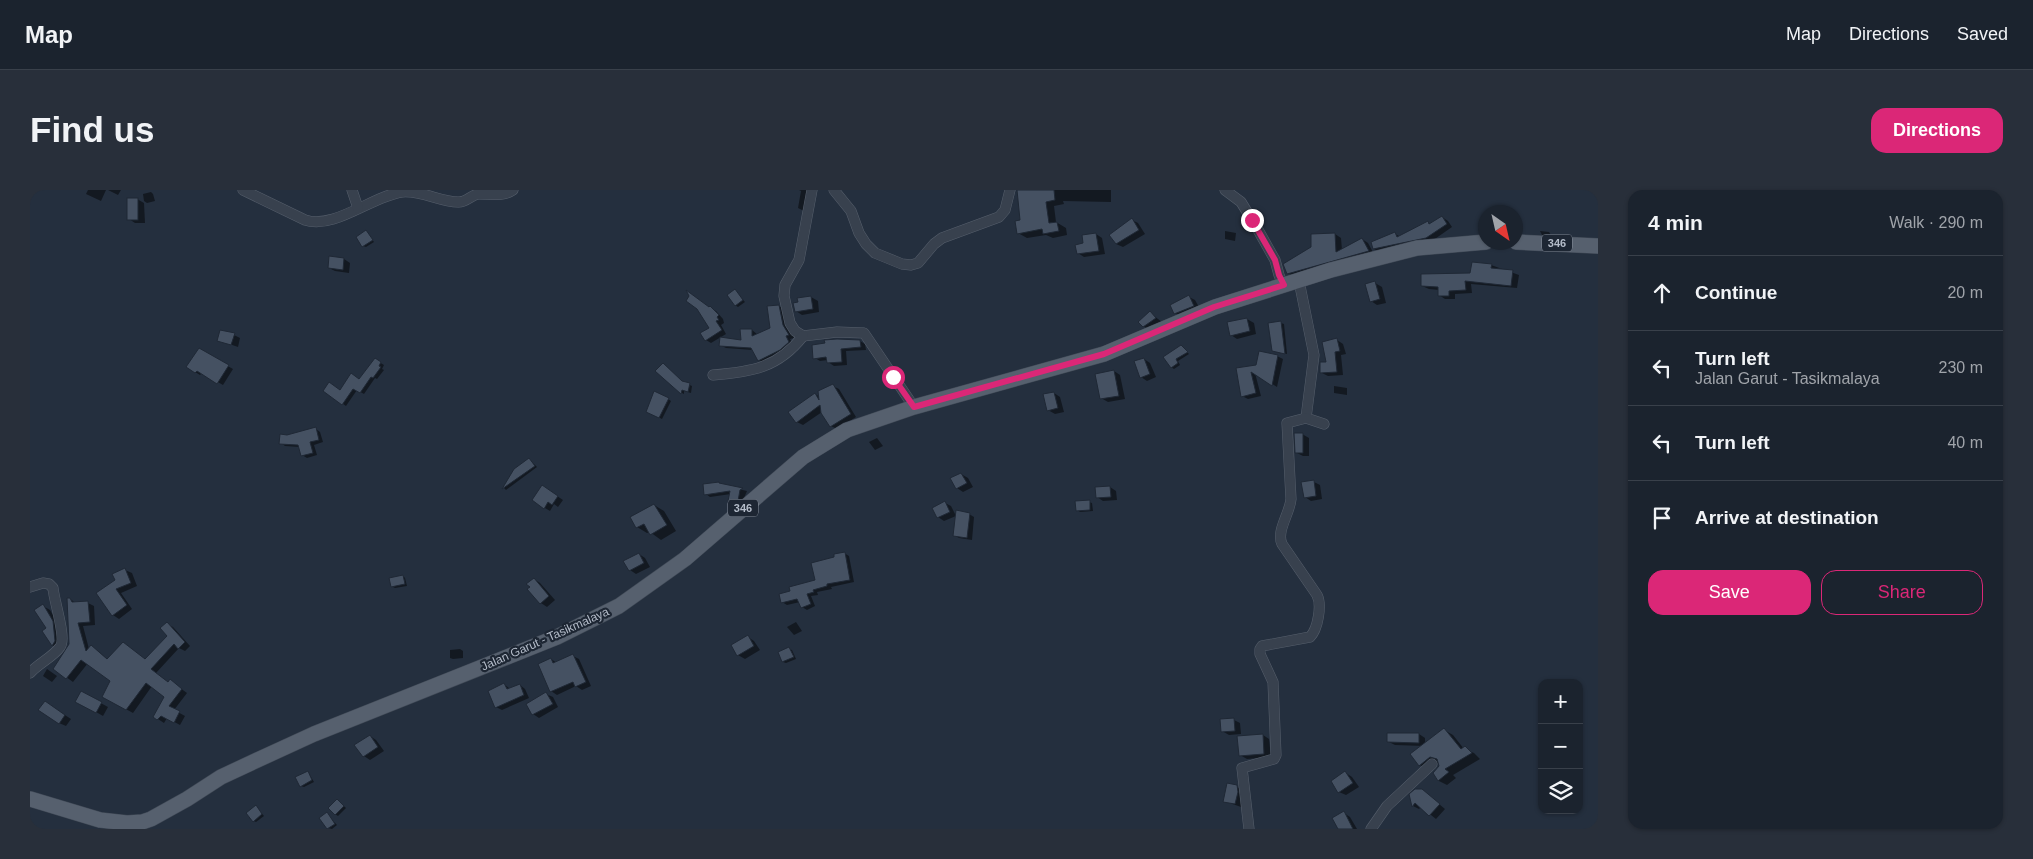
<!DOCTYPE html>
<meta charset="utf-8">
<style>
body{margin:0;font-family:Arial,sans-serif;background:#282f3a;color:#f1f3f6}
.controls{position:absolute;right:15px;bottom:15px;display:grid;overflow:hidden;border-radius:10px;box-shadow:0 1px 4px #0004}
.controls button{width:45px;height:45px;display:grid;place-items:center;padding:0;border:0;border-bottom:1px solid #39404a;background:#1b232e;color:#f1f3f6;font:25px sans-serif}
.compass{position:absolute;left:1448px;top:15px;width:45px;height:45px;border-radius:50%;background:#1b232e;box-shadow:0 1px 4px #0004;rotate:146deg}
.stop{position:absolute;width:15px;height:15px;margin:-11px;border:4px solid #db2777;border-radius:50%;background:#fff}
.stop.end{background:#db2777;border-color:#fff;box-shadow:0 1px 5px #0008}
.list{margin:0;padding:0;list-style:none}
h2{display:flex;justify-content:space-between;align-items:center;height:65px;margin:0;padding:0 20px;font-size:21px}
h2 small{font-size:16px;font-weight:400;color:#a0a4aa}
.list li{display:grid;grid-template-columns:32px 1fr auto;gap:15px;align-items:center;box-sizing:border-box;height:75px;padding:0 20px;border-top:1px solid #39404a}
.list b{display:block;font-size:19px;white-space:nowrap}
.list p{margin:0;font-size:16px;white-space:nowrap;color:#a0a4aa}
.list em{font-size:16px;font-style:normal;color:#a0a4aa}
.actions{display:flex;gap:10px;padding:15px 20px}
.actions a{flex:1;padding:11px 0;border:1px solid #db2777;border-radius:15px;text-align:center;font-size:18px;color:#db2777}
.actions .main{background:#db2777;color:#fff}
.icon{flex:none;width:28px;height:28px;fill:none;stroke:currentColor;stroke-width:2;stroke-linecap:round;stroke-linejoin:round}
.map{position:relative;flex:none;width:1568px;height:639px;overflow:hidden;border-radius:15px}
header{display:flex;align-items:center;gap:30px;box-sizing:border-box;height:70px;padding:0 25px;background:#1b232e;border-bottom:1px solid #39404a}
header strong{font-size:24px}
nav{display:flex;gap:28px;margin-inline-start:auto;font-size:18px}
.intro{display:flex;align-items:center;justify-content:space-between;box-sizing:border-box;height:120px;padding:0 30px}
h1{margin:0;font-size:35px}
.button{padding:12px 22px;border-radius:15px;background:#db2777;color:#fff;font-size:18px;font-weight:700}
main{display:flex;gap:30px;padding:0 30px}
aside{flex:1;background:#1b232e;border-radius:15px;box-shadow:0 1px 4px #0004}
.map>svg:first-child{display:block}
.shadow{fill:#0007}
.building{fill:#455162;stroke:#1f2835}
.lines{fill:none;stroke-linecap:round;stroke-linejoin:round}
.street-casing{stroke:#565f6c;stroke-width:11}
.primary-casing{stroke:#414a57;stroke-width:16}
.street{stroke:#38414e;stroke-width:10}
.primary{stroke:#56606e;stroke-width:15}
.route{stroke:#db2777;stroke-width:6}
.labels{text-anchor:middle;stroke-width:4.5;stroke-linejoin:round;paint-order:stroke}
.shield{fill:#1d2633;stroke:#878f9c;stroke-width:1}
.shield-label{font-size:11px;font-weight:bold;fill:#b4bcc9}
.street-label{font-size:12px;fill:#b4bcc9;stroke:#1d2633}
</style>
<header>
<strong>Map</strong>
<nav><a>Map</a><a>Directions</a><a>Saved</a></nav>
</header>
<div class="intro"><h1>Find us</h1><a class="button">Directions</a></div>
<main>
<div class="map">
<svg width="1568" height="639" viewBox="0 0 1568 639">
<rect width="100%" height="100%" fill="#242f3e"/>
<g class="shadow">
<polygon points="58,0 76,0 71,11 56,4"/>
<polygon points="78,0 91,0 88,5"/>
<polygon points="769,0 782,0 774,21 768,18 771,1"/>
<polygon points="995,0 1081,0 1081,12 1033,11 1034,14 1024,16 1026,32 1036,38 1037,45 1023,48 1016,45 997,48 988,43 992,31"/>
<polygon points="121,2 123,4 125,11 117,13 114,11 113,4"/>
<polygon points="107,9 114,13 115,33 105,33 99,29"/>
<polygon points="1412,27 1418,31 1422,37 1402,51 1350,62 1344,59 1365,44 1371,47 1398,33 1401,34"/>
<polygon points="1102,30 1108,33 1115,44 1093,57 1086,54"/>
<polygon points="336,41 344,52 336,57 333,56"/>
<polygon points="1195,41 1206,43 1205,51 1195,49"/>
<polygon points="1510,41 1519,42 1521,45 1512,45"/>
<polygon points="1066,44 1072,48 1075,64 1054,67 1048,63"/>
<polygon points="1305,44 1311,48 1312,60 1332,49 1338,53 1344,64 1264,87 1258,83"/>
<polygon points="314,69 320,73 319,83 305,81 299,78"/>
<polygon points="1461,75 1489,85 1487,98 1441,94 1442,103 1425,104 1425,109 1415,109 1409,105 1409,100 1399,99 1392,96 1442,84"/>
<polygon points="1345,93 1352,97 1356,113 1347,115 1341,111"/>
<polygon points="705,101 715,112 708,117 705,115"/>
<polygon points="781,107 788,111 789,122 772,125 766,121 769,113 768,109"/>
<polygon points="1159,107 1165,110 1170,119 1152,127 1145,123"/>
<polygon points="749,116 754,119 759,139 764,148 760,149 764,155 734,173 729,170 723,160 696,158 690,155 712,151 722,140 728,145 741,139"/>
<polygon points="679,118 686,121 693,129 694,133 691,135 696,144 681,153 676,150 680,138"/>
<polygon points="1120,123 1132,132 1120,140 1113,136"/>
<polygon points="1217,129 1224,133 1226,144 1207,149 1201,145"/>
<polygon points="1251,133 1254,134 1257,164 1246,162"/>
<polygon points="204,145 210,148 208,157 188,150"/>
<polygon points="1307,150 1313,154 1316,164 1311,165 1313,185 1298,186 1292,183"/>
<polygon points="830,151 835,154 836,160 816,161 817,175 804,176 798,172 798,170 790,171 785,168"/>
<polygon points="1151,156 1159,164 1148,171 1150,175 1144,179 1141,177"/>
<polygon points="169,160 203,179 193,195 172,183 170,185 157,177"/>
<polygon points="1247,166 1253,169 1247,197 1225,183 1231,206 1218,209 1212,206 1208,179 1227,176"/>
<polygon points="1114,169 1120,173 1126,187 1117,191 1111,187"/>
<polygon points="349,172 354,175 352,179 354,180 347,189 345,188 334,204 327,200 316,216 295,201 311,201 329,190"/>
<polygon points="627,181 662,196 661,203 654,201 654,204 652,203"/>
<polygon points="1084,181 1090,185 1095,209 1078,212 1071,208"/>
<polygon points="803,196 809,199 826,227 807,239 801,236 792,222 773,235 767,232 785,204 790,207"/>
<polygon points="1304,196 1317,198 1317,205 1304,203"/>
<polygon points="1024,203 1030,207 1034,222 1025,224 1018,220"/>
<polygon points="638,209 641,211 632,229 618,222"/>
<polygon points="286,239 290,242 293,252 284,255 287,265 277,268 272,265 270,257 255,256 251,253 257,246"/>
<polygon points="1272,244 1279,248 1279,266 1273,266 1267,263"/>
<polygon points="847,248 853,256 845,260 839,252"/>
<polygon points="499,269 507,277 476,300 474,298 485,280"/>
<polygon points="931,284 938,288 943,297 933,302 927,298"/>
<polygon points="1284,292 1290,295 1292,309 1281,311 1275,307"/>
<polygon points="692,295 717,301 711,315 700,311 701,304 680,307 676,304"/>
<polygon points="1080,297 1086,301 1087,310 1073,311 1067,307"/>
<polygon points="518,300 533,310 528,317 524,314 520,321 515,318"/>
<polygon points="1059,312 1062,313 1063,321 1050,322 1047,320"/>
<polygon points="915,313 921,316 926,326 914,331 908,327"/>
<polygon points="624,315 634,321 646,341 631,350 620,342 617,343 607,337 602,328"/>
<polygon points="939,324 944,327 942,350 929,348 924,345"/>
<polygon points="814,363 819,366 824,392 801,397 802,399 787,402 788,405 781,406 785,416 777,420 772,417 770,412 757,415 752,412 762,402 787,390 806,367"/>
<polygon points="609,364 615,368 620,377 606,384 600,380"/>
<polygon points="95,380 102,383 107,396 91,403 102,419 89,429 83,425 86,390"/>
<polygon points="373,386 375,388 377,396 365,398 363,397 361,389"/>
<polygon points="504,389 510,393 525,410 517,417 511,413 501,397"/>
<polygon points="40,409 46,413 58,413 64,416 65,435 53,436 59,459 67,460 78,470 116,470 138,446 137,434 143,437 160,456 155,461 149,458 126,483 139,493 146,495 157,503 144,520 155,526 150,535 137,528 134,533 125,527 135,507 122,496 103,523 74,507 81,491 58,473 43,492 25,479 40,454"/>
<polygon points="13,416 20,420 29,435 29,459 22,455 13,442 18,439"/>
<polygon points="766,432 772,441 764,445 757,437"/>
<polygon points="718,447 724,451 730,460 715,469 708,465"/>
<polygon points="430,459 433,461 433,468 423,469 420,468 420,460"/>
<polygon points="759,459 762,460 766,469 756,473 753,472 750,463"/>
<polygon points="543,466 549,469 561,496 552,500 546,496 527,505 521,501 521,469 527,473"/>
<polygon points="17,479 27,486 22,492 13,486"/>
<polygon points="474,494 480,499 490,495 495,499 499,508 472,520 466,517"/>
<polygon points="52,503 78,517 73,526 47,511"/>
<polygon points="516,504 523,507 528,517 509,528 503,524"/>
<polygon points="21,516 41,529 36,536 29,533"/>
<polygon points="1204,530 1210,533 1211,544 1199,545 1192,541"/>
<polygon points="1414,540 1423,545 1434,559 1444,563 1450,569 1423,585 1426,588 1417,595 1409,591 1404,583 1410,576 1409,572 1399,580 1390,575 1382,565 1394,556 1365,555 1359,552 1389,544 1395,548 1395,554"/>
<polygon points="1233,545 1239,549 1241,567 1217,569 1210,565"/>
<polygon points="340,546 346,550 354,561 340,570 334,566 326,555"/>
<polygon points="278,582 284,592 274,597 271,596"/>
<polygon points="1316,583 1322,587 1329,597 1316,605 1309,602"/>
<polygon points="1207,597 1213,600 1211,617 1194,611"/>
<polygon points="1392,600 1415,619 1406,629 1391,617 1389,619 1383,616 1381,605"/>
<polygon points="307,610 316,618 308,626 305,624"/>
<polygon points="226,617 234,626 226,632 224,631"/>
<polygon points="1314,623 1320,627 1327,639 1309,639 1303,629"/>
<polygon points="297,624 307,635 302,639 298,638"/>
</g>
<g class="building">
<polygon points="987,0 1024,0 1025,10 1016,12 1019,33 1027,32 1029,41 1013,44 1012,39 987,44 985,31 990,30"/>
<rect x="97" y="8" width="11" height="22"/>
<polygon points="1412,26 1417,34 1396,48 1343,59 1341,52 1365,42 1367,47 1398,31 1399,34"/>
<polygon points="1102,28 1109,40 1086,54 1079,45"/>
<polygon points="336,40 343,50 332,57 326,47"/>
<polygon points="1066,43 1069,61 1047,64 1045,55 1053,53 1052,45"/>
<polygon points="1305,43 1306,62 1332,48 1339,61 1257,84 1253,74 1281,57 1281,44"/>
<polygon points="299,66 314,68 313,80 298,78"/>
<polygon points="1442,72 1462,74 1461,78 1483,80 1481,96 1435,91 1436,100 1419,101 1419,106 1408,106 1408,97 1391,96 1391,84 1440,83"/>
<polygon points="1345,91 1350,109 1340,112 1335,94"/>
<polygon points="705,99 713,110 705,116 697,105"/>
<polygon points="656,100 679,117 680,116 689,125 687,127 689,130 686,131 692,140 675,151 670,143 679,138 667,119 656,111 659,106"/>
<polygon points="1159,105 1164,116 1144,124 1140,115"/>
<polygon points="781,106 783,119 765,122 763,113 768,112 767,108"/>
<polygon points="749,115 753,135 759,145 756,146 759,152 750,160 728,171 721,158 689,156 690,147 711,150 710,139 722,139 722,146 740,138 737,116"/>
<polygon points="1120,121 1126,128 1113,137 1108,132"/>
<polygon points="1217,128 1220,141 1200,146 1197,132"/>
<polygon points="1251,131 1255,164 1242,161 1238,133"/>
<polygon points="190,140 205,143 201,155 187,151"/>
<polygon points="1307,148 1310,161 1305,162 1307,182 1290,183 1290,172 1296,172 1292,152"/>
<polygon points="807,149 830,150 831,157 811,159 812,172 797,173 796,167 783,169 782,155 795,153 794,150"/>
<polygon points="1151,155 1158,162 1146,169 1148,173 1141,178 1133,167"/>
<polygon points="169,158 199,175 187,194 167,181 165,183 156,177"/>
<polygon points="1229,161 1248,165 1242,196 1221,182 1226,203 1211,207 1206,178 1226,175"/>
<polygon points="345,168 351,172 349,176 351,177 343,188 341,187 330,203 323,199 312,215 293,201 299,192 310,200 321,183 329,189"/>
<polygon points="1114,168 1120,184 1110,188 1104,171"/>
<polygon points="633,173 652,191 660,193 658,202 652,200 651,204 625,181"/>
<polygon points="1084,180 1089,206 1070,209 1065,184"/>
<polygon points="803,194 821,224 800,237 791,223 790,215 766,233 758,222 785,203 789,210 788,201"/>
<polygon points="624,201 639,208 629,228 616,222"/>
<polygon points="1024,202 1028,218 1017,221 1013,204"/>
<polygon points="286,237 289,250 280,252 283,263 271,266 268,255 249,254 250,244 257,245"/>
<polygon points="1264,243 1273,243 1273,263 1265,263"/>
<polygon points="499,268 505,276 472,299 484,279"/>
<polygon points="931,283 937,293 926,299 920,288"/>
<polygon points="1284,290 1286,306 1274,308 1271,292"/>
<polygon points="689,292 689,293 713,298 710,300 708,311 706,313 698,311 700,301 674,305 673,294"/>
<polygon points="512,295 528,306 522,315 518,312 514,319 502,310"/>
<polygon points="1080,296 1081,307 1066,308 1065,297"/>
<polygon points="1060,310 1060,320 1046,321 1045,311"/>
<polygon points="915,311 920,322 907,328 902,318"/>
<polygon points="624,314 637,335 620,345 614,334 606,338 600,327"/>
<polygon points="926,320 940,323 937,348 923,346"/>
<polygon points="815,362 820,390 797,394 797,396 783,400 784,402 777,404 781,414 771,418 767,409 751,413 749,404 760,401 759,397 785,390 781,373 804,367 804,364"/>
<polygon points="609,363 614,373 599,381 593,371"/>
<polygon points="95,378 101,393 86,399 97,415 82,426 66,403 85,390 82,384"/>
<polygon points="373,385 375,394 361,397 359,388"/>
<polygon points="504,388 519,406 510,414 497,399 500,397 496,394"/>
<polygon points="37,408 40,408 42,412 58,411 60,432 48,433 56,461 61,455 77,469 93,452 115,469 137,446 130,438 137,432 155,452 148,459 144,454 121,479 138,492 140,489 152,499 139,516 150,521 144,533 131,526 127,530 123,527 134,507 116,493 96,520 72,507 80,491 51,470 36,489 23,479 39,454"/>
<polygon points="13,414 23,431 25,451 22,456 12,441 16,438 4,420"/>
<polygon points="718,445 724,456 707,466 701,455"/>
<polygon points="759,457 764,467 752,472 748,462"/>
<polygon points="543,464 556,492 545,497 543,492 520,502 508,474 521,468 523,473"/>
<polygon points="474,493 477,499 490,494 494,505 465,518 458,501"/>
<polygon points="51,501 72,512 66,523 45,512"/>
<polygon points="516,502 523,514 502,525 496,514"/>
<polygon points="15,511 35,525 29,534 8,520"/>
<polygon points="1204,528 1205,541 1191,542 1190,529"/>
<polygon points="1414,538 1431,559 1435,556 1442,563 1415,579 1419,582 1408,591 1403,583 1409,576 1407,569 1400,567 1389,576 1380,564"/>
<polygon points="1357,543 1389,543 1389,553 1357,552"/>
<polygon points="1233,544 1234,564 1209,566 1207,546"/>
<polygon points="340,545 348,557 333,567 324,555"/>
<polygon points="278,581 282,590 270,597 265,587"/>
<polygon points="1315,581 1323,593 1308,603 1301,591"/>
<polygon points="1197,593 1207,595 1208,602 1205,614 1193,612"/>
<polygon points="1385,599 1392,599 1410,614 1399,626 1385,613 1382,617 1379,604"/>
<polygon points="307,609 314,616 305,625 298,618"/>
<polygon points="226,615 232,624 223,632 216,623"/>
<polygon points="1314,621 1323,639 1308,639 1302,628"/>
<polygon points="297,622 305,634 297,639 289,628"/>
</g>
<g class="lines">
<g class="street-casing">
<g id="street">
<path d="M213,0L275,30C304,40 342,6 372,2C391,0 410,12 428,12C436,13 442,4 449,4C461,4 473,7 483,0"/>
<polyline points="322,0 328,18"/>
<polyline points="782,0 769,70 755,95 754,106 760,133 765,141 773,146 807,142 834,143 884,217"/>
<polyline points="804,0 821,21 829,43 836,54 845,63 872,74 881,75 888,73 904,54 912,48 969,27 975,20 980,0"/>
<polyline points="1195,0 1211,12 1227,38 1245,70 1249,85 1253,95"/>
<polyline points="1269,91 1284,165 1276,228 1294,234"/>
<path d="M683,185C721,182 748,178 773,146"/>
<path d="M0,397L13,393L19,394L23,398C24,411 37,449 30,457C23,467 9,473 0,483"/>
<path d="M1219,639L1212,578L1244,569L1246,565L1243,492L1230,464V459L1232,456L1280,447C1288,439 1292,415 1287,405L1252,354C1246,341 1260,323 1261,309L1257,233L1276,228"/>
<polyline points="1341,639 1357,616 1402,574"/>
</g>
</g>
<g class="primary-casing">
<g id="primary">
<polyline points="1486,52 1568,56"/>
<polyline points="0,609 70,630 97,633 112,632 121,629 157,609 191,587 223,572 284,544 527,447 589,416 655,369 773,267 817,240 884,217 1074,164 1185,117 1301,80 1387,58 1456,52"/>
</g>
</g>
<use href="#street" class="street"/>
<use href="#primary" class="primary"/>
</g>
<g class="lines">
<polyline class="route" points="863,187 884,217 1074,164 1184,117 1254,95 1249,85 1245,70 1222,30"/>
</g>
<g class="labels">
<g class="shield">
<rect x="1512" y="44.5" width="30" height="17" rx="4"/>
<rect x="698" y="309.5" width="30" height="17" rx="4"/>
</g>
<g class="shield-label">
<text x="1527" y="57">346</text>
<text x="713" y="322">346</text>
</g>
<g class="street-label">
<text transform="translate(515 449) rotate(-24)" y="4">Jalan Garut - Tasikmalaya</text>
</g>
</g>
</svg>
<div class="controls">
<button>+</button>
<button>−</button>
<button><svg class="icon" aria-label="layers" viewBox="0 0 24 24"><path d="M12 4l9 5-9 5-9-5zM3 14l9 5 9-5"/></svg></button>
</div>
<svg class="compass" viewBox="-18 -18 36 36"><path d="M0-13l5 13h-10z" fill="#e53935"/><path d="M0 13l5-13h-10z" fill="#a0a4aa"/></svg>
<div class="stop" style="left:863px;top:187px"></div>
<div class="stop end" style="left:1222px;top:30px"></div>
</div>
<aside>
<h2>4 min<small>Walk · 290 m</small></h2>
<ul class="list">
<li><svg class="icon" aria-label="ahead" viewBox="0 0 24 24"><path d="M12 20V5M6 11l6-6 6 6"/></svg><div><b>Continue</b></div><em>20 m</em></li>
<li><svg class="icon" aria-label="left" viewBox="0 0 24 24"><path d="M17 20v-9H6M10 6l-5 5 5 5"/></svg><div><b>Turn left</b><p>Jalan Garut - Tasikmalaya</p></div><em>230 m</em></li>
<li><svg class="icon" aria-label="left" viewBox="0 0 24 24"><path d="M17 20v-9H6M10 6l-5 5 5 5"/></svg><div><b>Turn left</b></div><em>40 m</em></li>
<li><svg class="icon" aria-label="arrive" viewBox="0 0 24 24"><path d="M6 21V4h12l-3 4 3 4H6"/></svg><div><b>Arrive at destination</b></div></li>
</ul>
<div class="actions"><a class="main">Save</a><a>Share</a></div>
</aside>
</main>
